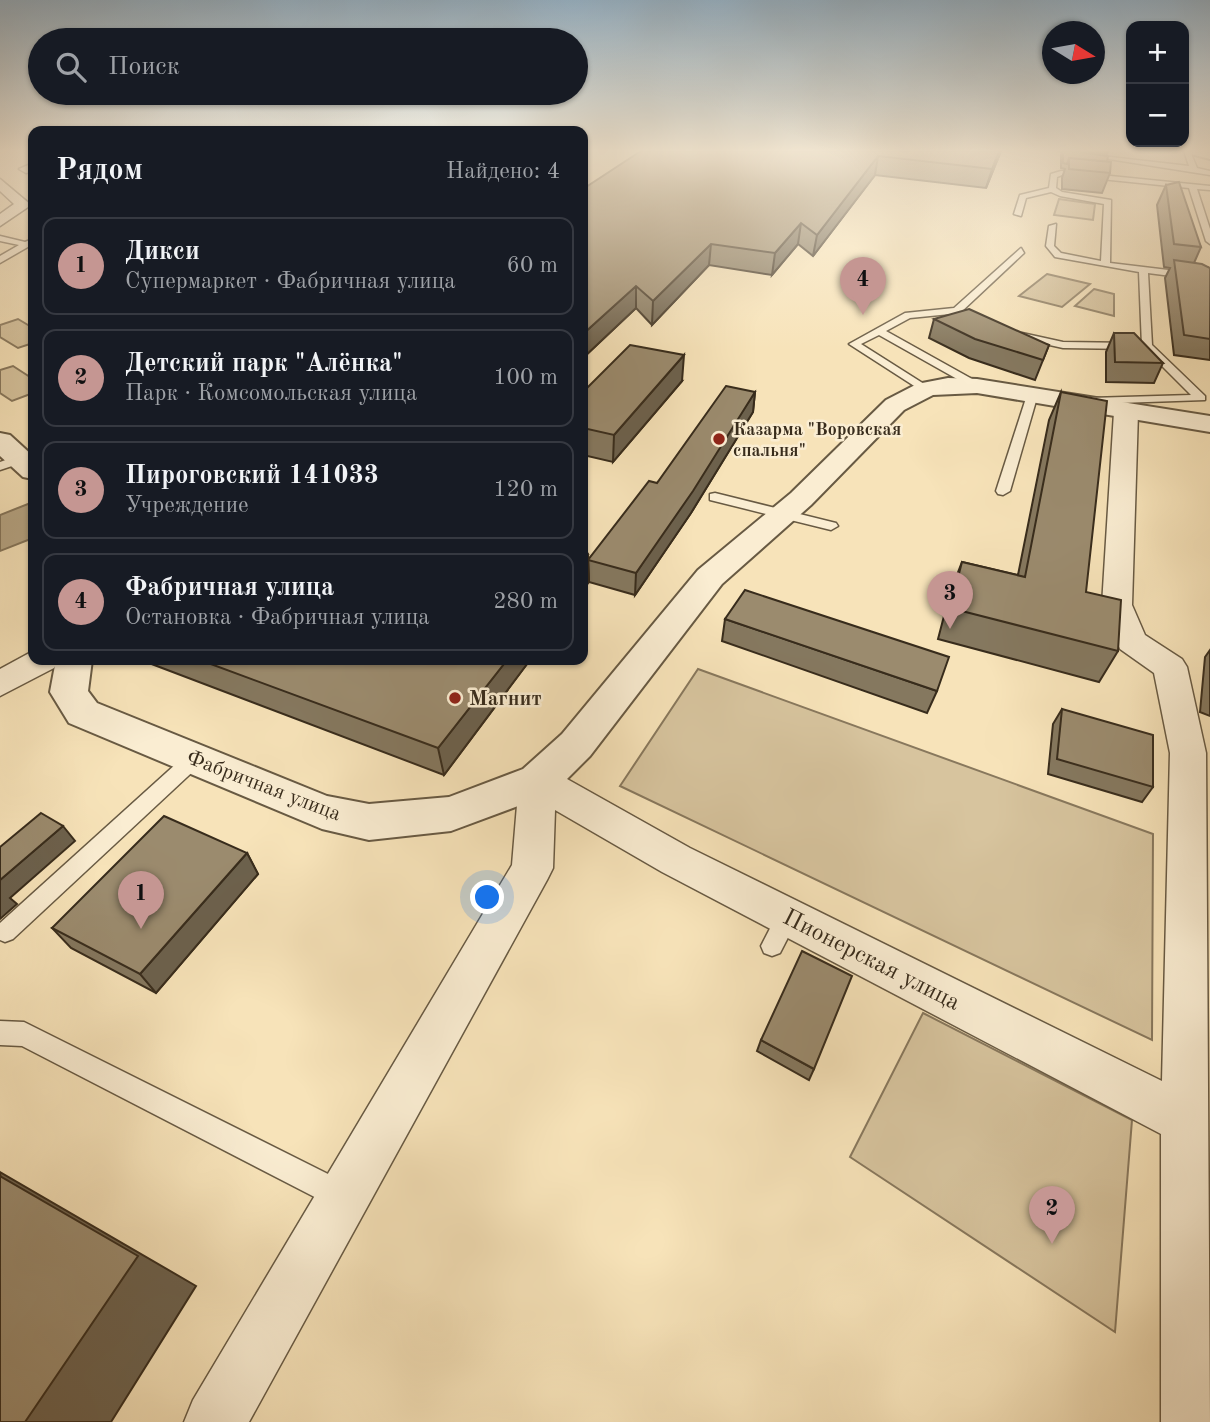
<!DOCTYPE html>
<html lang="ru">
<meta charset="utf-8">
<style>
body{margin:0;font-family:"Old Standard TT",serif;background:#20242c;color:#f1f3f6}
.controls{position:absolute;right:21px;top:21px;display:grid;overflow:hidden;border-radius:14px;box-shadow:0 2px 5px #0004}
.controls button{width:63px;height:63px;display:grid;place-items:center;padding:0;border:0;border-bottom:2px solid #363941;background:#171b24;color:#f1f3f6;font:35px sans-serif}
.compass{position:absolute;left:1042px;top:21px;width:63px;height:63px;border-radius:50%;background:#171b24;box-shadow:0 2px 5px #0004;rotate:101deg}
.you{position:absolute;left:488px;top:898px;width:24px;height:24px;margin:-18px;border:5px solid #fff;border-radius:50%;background:#1a73e8;box-shadow:0 0 0 10px #1a73e833}
.badge{display:grid;place-items:center;width:46px;height:46px;border-radius:50%;background:#c59692;color:#111;font-size:23px;font-weight:700}
.pin{position:absolute;translate:-50% -58px;filter:drop-shadow(0 2px 4px #0008)}
.pin::after{content:'';position:absolute;top:37px;width:24px;height:21px;background:inherit;clip-path:polygon(0 0,100% 0,50% 100%)}
.list{margin:0;padding:0;list-style:none}
h2{display:flex;justify-content:space-between;align-items:center;height:91px;margin:0;padding:0 28px;font-size:30px}
h2 small{font-size:23px;font-weight:400;color:#9ea1a6}
.list li{display:grid;grid-template-columns:46px 1fr auto;gap:21px;align-items:center;box-sizing:border-box;height:98px;margin:0 14px 14px;padding:0 14px;border:2px solid #363941;border-radius:14px}
.list b{display:block;font-size:26px;white-space:nowrap}
.list p{margin:0;font-size:23px;white-space:nowrap;color:#9ea1a6}
.list em{font-size:23px;font-style:normal;color:#9ea1a6}
.icon{flex:none;width:38px;height:38px;fill:none;stroke:currentColor;stroke-width:2;stroke-linecap:round;stroke-linejoin:round}
.map{position:relative;flex:none;width:1210px;height:1422px;overflow:hidden}
.search{position:absolute;background:#171b24;box-shadow:0 2px 5px #0004;left:28px;top:28px;width:560px;height:77px;display:flex;align-items:center;gap:18px;box-sizing:border-box;padding:0 24px;border-radius:38px;color:#9ea1a6;font-size:26px}
.panel{position:absolute;background:#171b24;box-shadow:0 2px 5px #0004;left:28px;top:126px;width:560px;height:539px;border-radius:14px}
.map>svg:first-child{display:block}
.green{fill:#d7c49e;stroke:#88785d;stroke-width:2}
.water{fill:#b6a584;stroke:#84755a;stroke-width:2}
.lines{fill:none;stroke-linecap:round;stroke-linejoin:round}
.service-casing{stroke:#685a43;stroke-width:3}
.minor-casing{stroke:#685a43;stroke-width:3}
.tertiary-casing{stroke:#685a43;stroke-width:4}
.service{fill:#faedd2;fill-rule:evenodd}
.minor{fill:#faedd2;fill-rule:evenodd}
.tertiary{fill:#faedd2;fill-rule:evenodd}
.wall{fill:#85785f;stroke:#382c1c;stroke-width:2}
.shaded-wall{fill:#6c614d;stroke:#382c1c;stroke-width:2}
.building{fill:#9b8b6e;stroke:#382c1c;stroke-width:2}
.poi-dot{fill:#8f2418;stroke:#faedd2;stroke-width:2.5}
.labels{text-anchor:middle;stroke-width:5;stroke-linejoin:round;paint-order:stroke}
.far-poi-label{font-size:18px;font-weight:bold;fill:#382c1c;stroke:#faedd2;text-anchor:start}
.poi-label{font-size:21px;font-weight:bold;fill:#382c1c;stroke:#faedd2;text-anchor:start}
.street-label{font-size:21px;fill:#382c1c;stroke:#faedd2}
.near-street-label{font-size:24px;fill:#382c1c;stroke:#faedd2}
</style>
<div class="map">
<svg width="1210" height="1422" viewBox="0 0 1210 1422">
<rect width="100%" height="100%" fill="#f7e3b9"/>
<filter id="stains"><feTurbulence type="fractalNoise" baseFrequency=".00286" numOctaves="4"/><feColorMatrix values="0 0 0 0 .2 0 0 0 0 .09 0 0 0 0 .02 0 0 0 .5 -.17"/></filter>
<radialGradient id="worn" r=".72"><stop offset=".6" stop-color="#630" stop-opacity="0"/><stop offset="1" stop-color="#630" stop-opacity=".3"/></radialGradient>
<g class="green">
<polygon points="1059,199 1095,204 1093,220 1054,215"/>
<polygon points="1047,274 1090,284 1062,307 1019,296"/>
<polygon points="1094,289 1114,294 1114,316 1075,306"/>
<polygon points="18,319 33,328 33,343 18,348 0,337 0,325"/>
<polygon points="13,366 33,379 33,393 12,401 0,393 0,370"/>
<polygon points="698,669 1153,834 1152,1040 620,786"/>
<polygon points="923,1013 1132,1120 1115,1332 850,1157"/>
</g>
<polygon class="water" points="33,502 33,538 0,551 0,515"/>
<g class="lines">
<g class="service-casing">
<g id="service">
<polygon points="1058,151 1189,166 1184,151 1190,151 1197,168 1210,171 1210,175"/>
<polygon points="1061,171 1210,186 1210,190 1197,189 1210,229 1210,244 1206,241 1189,188 1062,175 1057,177 1056,188 1062,192 1111,200 1110,263 1210,275 1210,281 1148,273 1152,345 1205,396 1205,400 1090,404 1084,401 1090,398 1191,395 1142,346 1139,272 1055,257 1046,246 1049,226 1056,224 1054,246 1061,253 1101,261 1104,204 1060,196 1051,192 1026,198 1021,216 1014,214 1020,195 1049,188 1051,174"/>
<polygon points="0,236 25,242 33,239 33,244 0,263 0,256 19,245 0,241"/>
<polygon points="1021,248 1024,253 960,313 910,318 886,331 981,384 981,388 973,388 879,335 861,344 932,389 922,391 849,344 905,313 954,308"/>
<polygon points="1022,333 1063,342 1133,343 1138,346 1133,349 1063,348 1018,338 1018,334"/>
<polygon points="1028,392 1038,394 1010,491 1003,495 998,494 996,491"/>
<polygon points="20,455 26,459 24,462 0,470 0,462"/>
<polygon points="715,493 836,523 838,526 831,530 710,500 710,494"/>
<polygon points="194,752 201,754 203,759 201,764 13,939 5,942 0,940 0,923 187,754"/>
<polygon points="788,906 796,909 799,916 780,953 772,956 764,953 761,946 780,909"/>
<polygon points="0,1021 24,1022 352,1186 355,1196 352,1206 342,1209 332,1206 22,1046 0,1045"/>
</g>
</g>
<g class="minor-casing">
<g id="minor">
<polygon points="33,163 33,171 26,173 19,169"/>
<polygon points="0,179 31,205 0,226 0,214 14,204 0,191"/>
<polygon points="1126,405 1134,407 1138,412 1132,605 1145,635 1182,659 1187,667 1206,753 1210,1422 1161,1422 1161,1134 662,872 555,810 553,868 547,880 249,1422 184,1422 193,1400 512,865 519,781 525,770 538,766 551,770 690,848 1162,1081 1170,753 1154,673 1120,649 1102,605 1114,412 1118,407"/>
<polygon points="33,651 33,660 59,660 54,668 0,696 0,669"/>
</g>
</g>
<g class="tertiary-casing">
<g id="tertiary">
<polygon points="1189,151 1210,151 1210,159 1191,154"/>
<polygon points="948,378 977,379 1210,416 1210,432 977,393 933,395 904,410 811,505 722,584 590,756 553,793 451,831 369,840 322,829 69,723 50,692 56,660 92,660 88,691 97,703 327,796 369,804 449,797 523,769 562,734 698,570 791,493 886,400 917,384"/>
<polygon points="0,433 10,435 33,456 33,479 23,477 0,456"/>
</g>
</g>
<use href="#service" class="service"/>
<use href="#minor" class="minor"/>
<use href="#tertiary" class="tertiary"/>
</g>
<g class="wall">
<polygon points="641,151 1001,151 986,188 875,175 813,256 798,244 772,275 709,265 652,325 636,308 583,358"/>
<polygon points="1063,151 1107,162 1110,173 1102,193 1062,189 1062,178 1065,169 1061,168 1061,154"/>
<polygon points="1079,151 1108,151 1107,154"/>
<polygon points="1166,185 1201,247 1194,263 1210,268 1210,360 1174,355 1165,278 1170,268 1164,267 1157,205"/>
<polygon points="934,319 1049,345 1035,380 969,358 929,338"/>
<polygon points="1114,333 1163,363 1154,383 1106,382 1106,352"/>
<polygon points="682,381 613,462 583,455 583,392"/>
<polygon points="755,392 753,412 691,513 635,595 589,582 588,560 657,483"/>
<polygon points="1061,392 1086,592 1118,651 1099,682 938,639 950,593 962,562 1018,575 1049,420"/>
<polygon points="725,619 937,691 927,713 722,641"/>
<polygon points="1210,650 1210,716 1200,712 1205,657"/>
<polygon points="141,660 530,660 444,775"/>
<polygon points="1062,709 1153,787 1142,802 1048,774 1053,724"/>
<polygon points="247,853 258,874 156,993 71,948 52,928"/>
<polygon points="761,1040 814,1069 809,1080 757,1051"/>
</g>
<g class="shaded-wall">
<polygon points="999,151 1001,151 986,188 992,169"/>
<polygon points="878,156 875,175 813,256 817,235"/>
<polygon points="801,223 798,244 772,275 775,253"/>
<polygon points="711,244 709,265 652,325 653,301"/>
<polygon points="636,286 636,308 583,358 583,334"/>
<polygon points="684,355 682,381 613,462 614,435"/>
<polygon points="755,392 753,412 691,513 635,595 636,573"/>
<polygon points="588,555 589,582 583,590 583,561"/>
<polygon points="507,660 530,660 444,775 438,748"/>
<polygon points="63,826 75,841 10,898 17,904 0,919 0,880"/>
<polygon points="247,853 258,874 156,993 140,974"/>
<polygon points="0,1172 196,1286 111,1422 25,1422"/>
</g>
<g class="building">
<polygon points="641,151 999,151 992,169 878,156 817,235 801,223 775,253 711,244 653,301 636,286 583,334 583,189"/>
<polygon points="1063,151 1072,151 1108,156 1107,162 1069,158 1067,164 1063,163"/>
<polygon points="1069,158 1111,162 1110,173 1069,169"/>
<polygon points="1179,182 1201,247 1174,244 1166,185"/>
<polygon points="1174,260 1202,264 1210,268 1210,339 1184,335"/>
<polygon points="969,309 1049,345 1043,360 975,339 934,319"/>
<polygon points="1114,333 1134,333 1163,363 1115,362"/>
<polygon points="630,345 684,355 614,435 583,428 583,392"/>
<polygon points="726,386 755,392 693,491 636,573 588,560 649,481 657,483"/>
<polygon points="1061,392 1107,401 1086,592 1121,600 1118,651 950,608 962,562 1025,577"/>
<polygon points="583,553 588,555 583,561"/>
<polygon points="745,590 949,657 937,691 725,619"/>
<polygon points="200,660 507,660 438,748"/>
<polygon points="1062,709 1153,735 1153,787 1057,759"/>
<polygon points="41,813 63,826 0,880 0,847"/>
<polygon points="164,816 247,853 140,974 52,928"/>
<polygon points="802,951 852,976 814,1069 761,1040"/>
<polygon points="0,1176 138,1256 25,1422 0,1422"/>
</g>
<linearGradient id="sky" x2="0" y2="1"><stop stop-color="#94aec0"/><stop offset="0.43" stop-color="#fbf2e0"/><stop offset="1" stop-color="#fbf2e0" stop-opacity="0"/></linearGradient>
<rect width="1210" height="350" fill="url(#sky)"/>
<g class="poi-dot">
<circle cx="719" cy="439" r="7"/>
<circle cx="455" cy="698" r="7"/>
</g>
<g class="labels">
<g class="far-poi-label">
<text x="733" y="435">Казарма "Воровская<tspan x="733" dy="21">спальня"</tspan></text>
</g>
<g class="poi-label">
<text x="469" y="705">Магнит</text>
</g>
<g class="street-label">
<text transform="translate(264 785) rotate(21)" y="7">Фабричная улица</text>
</g>
<g class="near-street-label">
<text transform="translate(872 959) rotate(27)" y="8">Пионерская улица</text>
</g>
</g>
<rect width="100%" height="100%" filter="url(#stains)"/>
<rect width="100%" height="100%" fill="url(#worn)"/>
</svg>
<div class="controls">
<button>+</button>
<button>−</button>
</div>
<svg class="compass" viewBox="-18 -18 36 36"><path d="M0-13l5 13h-10z" fill="#e53935"/><path d="M0 13l5-13h-10z" fill="#9ea1a6"/></svg>
<div class="you"></div>
<div class="pin badge" style="left:141px;top:929px">1</div>
<div class="pin badge" style="left:1052px;top:1244px">2</div>
<div class="pin badge" style="left:950px;top:629px">3</div>
<div class="pin badge" style="left:863px;top:315px">4</div>
<div class="search"><svg class="icon" aria-label="search" viewBox="0 0 24 24"><circle cx="10" cy="10" r="6"/><path d="M15 15l6 6"/></svg>Поиск</div>
<section class="panel">
<h2>Рядом<small>Найдено: 4</small></h2>
<ul class="list">
<li><span class="badge">1</span><div><b>Дикси</b><p>Супермаркет · Фабричная улица</p></div><em>60 m</em></li>
<li><span class="badge">2</span><div><b>Детский парк &quot;Алёнка&quot;</b><p>Парк · Комсомольская улица</p></div><em>100 m</em></li>
<li><span class="badge">3</span><div><b>Пироговский 141033</b><p>Учреждение</p></div><em>120 m</em></li>
<li><span class="badge">4</span><div><b>Фабричная улица</b><p>Остановка · Фабричная улица</p></div><em>280 m</em></li>
</ul>
</section>
</div>
